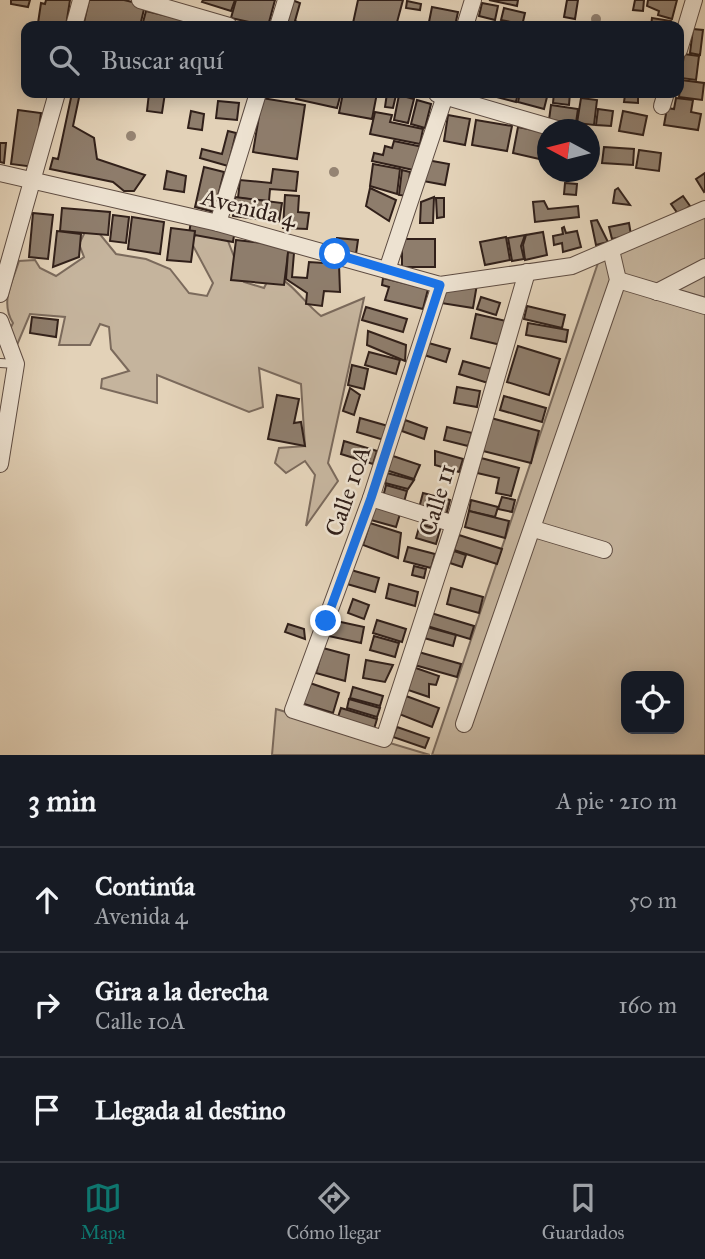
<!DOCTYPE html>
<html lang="es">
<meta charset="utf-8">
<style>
body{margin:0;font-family:"IM FELL Great Primer",serif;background:#242831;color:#f1f3f6}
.controls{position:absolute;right:21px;bottom:21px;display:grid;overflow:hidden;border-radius:14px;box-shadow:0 4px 18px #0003}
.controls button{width:63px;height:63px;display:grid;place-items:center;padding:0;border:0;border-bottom:2px solid #363941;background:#171b24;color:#f1f3f6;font:35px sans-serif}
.compass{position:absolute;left:537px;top:119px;width:63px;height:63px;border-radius:50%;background:#171b24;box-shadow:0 4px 18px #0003;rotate:277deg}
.stop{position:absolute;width:21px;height:21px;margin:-16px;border:5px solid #1a73e8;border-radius:50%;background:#fff}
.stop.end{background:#1a73e8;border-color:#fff;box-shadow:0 2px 7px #0008}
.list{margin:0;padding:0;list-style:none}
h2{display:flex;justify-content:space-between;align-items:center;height:91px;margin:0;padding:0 28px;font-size:30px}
h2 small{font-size:23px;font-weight:400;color:#9ea1a6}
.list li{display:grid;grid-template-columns:46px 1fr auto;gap:21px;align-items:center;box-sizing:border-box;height:105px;padding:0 28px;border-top:2px solid #363941}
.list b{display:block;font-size:26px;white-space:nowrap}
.list p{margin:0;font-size:23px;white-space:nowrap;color:#9ea1a6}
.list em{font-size:23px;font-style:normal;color:#9ea1a6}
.icon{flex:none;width:38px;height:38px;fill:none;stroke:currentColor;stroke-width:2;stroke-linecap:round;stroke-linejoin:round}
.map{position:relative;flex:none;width:705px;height:755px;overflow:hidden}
.search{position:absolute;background:#171b24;box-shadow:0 4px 18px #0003;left:21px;right:21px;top:21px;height:77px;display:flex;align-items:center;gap:18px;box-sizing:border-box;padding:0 24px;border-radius:14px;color:#9ea1a6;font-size:26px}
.sheet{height:406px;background:#171b24}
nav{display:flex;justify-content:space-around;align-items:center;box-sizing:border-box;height:98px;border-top:2px solid #363941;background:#171b24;font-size:19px;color:#9ea1a6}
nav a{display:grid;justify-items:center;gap:4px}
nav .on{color:#0f766e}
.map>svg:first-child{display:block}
.green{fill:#c5b49d;stroke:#7b6a5c;stroke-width:2;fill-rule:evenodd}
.building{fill:#8e7d6c;stroke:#31201a;stroke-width:2}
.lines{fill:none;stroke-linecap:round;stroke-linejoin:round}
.lane-casing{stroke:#5e4c42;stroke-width:10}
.street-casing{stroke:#5e4c42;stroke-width:18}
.lane{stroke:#ede2d1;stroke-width:8}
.street{stroke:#ede2d1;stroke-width:16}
.tree{fill:#958473}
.route{stroke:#1a73e8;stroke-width:9}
.labels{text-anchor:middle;stroke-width:5;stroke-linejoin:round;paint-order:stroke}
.street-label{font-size:24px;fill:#31201a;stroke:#ede2d1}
</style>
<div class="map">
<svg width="705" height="755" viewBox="0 0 705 755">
<rect width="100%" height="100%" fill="#e3d2b8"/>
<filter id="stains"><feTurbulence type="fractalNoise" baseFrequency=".00286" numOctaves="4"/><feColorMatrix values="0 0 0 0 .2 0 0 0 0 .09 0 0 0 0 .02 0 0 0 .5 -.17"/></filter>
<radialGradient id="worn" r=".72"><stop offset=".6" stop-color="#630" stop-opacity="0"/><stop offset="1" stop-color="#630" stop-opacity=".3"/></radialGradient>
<g class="green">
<path d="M705,210V755H432L601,254ZM626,676H679V729H626Z"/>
<path d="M87,228L99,233L116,254L146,259L170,269L189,293L207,296L213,283L190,240L203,230L226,236L244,282L264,288L271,274C292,281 303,302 321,316L364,298L328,463L338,481L306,526L315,475L305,461L286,473L275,463L279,448L305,446L301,384L259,368L263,407L249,412L157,375V403L101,388L102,379L129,371L111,349L109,327L100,324L90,345H59L65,317L30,314L17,345L8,333L13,323C0,302 12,283 19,261L35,260L40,268L56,276L84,257L79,244Z"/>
<polygon points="276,709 430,755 272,755"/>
</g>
<g class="building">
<polygon points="11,0 30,0 28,7 11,4"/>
<polygon points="46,0 70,0 66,26 38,23 41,3 45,4"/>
<polygon points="89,0 124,0 145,5 140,26 102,26 84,22"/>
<polygon points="203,0 235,0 231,11 202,2"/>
<polygon points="236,0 275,0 268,26 231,18"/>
<polygon points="292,0 300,3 295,21 306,26 284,26"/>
<polygon points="358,0 403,0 396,26 353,23"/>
<polygon points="489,0 518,0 517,6"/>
<polygon points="567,0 578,0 575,19 564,17"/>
<polygon points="635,0 644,0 643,11 633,10"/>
<polygon points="648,0 677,0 672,19 658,15 659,11 647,6"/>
<polygon points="407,1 421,4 420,10 406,8"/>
<polygon points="482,3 498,6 495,20 479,16"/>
<polygon points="432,7 458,12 455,26 429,22"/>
<polygon points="504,8 525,13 522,26 510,26 511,22 501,20"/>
<polygon points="146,11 185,20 184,26 142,26"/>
<polygon points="652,18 671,21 671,26 651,26"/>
<polygon points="693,29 703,30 700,55 690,53"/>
<polygon points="684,54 699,56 696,80 681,78"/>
<polygon points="681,80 704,83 702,100 679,97"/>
<polygon points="72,93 80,93 73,126 94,138 97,159 145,175 134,191 124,191 113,182 50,169 53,158 58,159"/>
<polygon points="149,93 165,93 162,113 147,111"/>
<polygon points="297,93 341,93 337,108 296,99"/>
<polygon points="343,93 377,93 372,119 339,113"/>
<polygon points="387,93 396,95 393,108 385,107"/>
<polygon points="494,93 518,93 516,102 493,96"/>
<polygon points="520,93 548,93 544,109 518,102"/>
<polygon points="554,93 570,93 569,105 553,103"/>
<polygon points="399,95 414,99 408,123 394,120"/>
<polygon points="625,95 638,96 638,103 624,102"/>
<polygon points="262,98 305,105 297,159 253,152"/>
<polygon points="581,98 597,100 594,125 577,123"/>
<polygon points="676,98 693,100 691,112 701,114 698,130 664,125 667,108 674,109"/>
<polygon points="417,100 431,104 425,128 411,124"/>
<polygon points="218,101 239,103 237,120 216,118"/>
<polygon points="551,105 578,109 576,123 549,120"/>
<polygon points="598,109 613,111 611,126 596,125"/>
<polygon points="18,110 41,113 34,167 11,164"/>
<polygon points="191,111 204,114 202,130 188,128"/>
<polygon points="623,111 647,116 643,135 619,131"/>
<polygon points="375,112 392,115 390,122 423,129 420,144 370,134"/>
<polygon points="448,115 470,119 465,145 444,141"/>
<polygon points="476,120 512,126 507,151 472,145"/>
<polygon points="518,127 548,133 548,161 513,153"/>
<polygon points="228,131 236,133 228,166 200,158 202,149 222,154"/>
<polygon points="394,141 423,147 418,171 372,161 374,153 383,155 385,146 392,148"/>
<polygon points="0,143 6,143 4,163 0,162"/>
<polygon points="604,147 634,149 633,165 602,163"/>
<polygon points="639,150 661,153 659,171 636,168"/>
<polygon points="427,160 449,164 445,185 423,181"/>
<polygon points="373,164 400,169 397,194 370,186"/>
<polygon points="204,167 224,172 214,212 195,207"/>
<polygon points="273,169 298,172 296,191 270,189 269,201 238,198 240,180 271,183"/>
<polygon points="402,170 410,172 407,196 399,195"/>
<polygon points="167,171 186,176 184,192 164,189"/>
<polygon points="705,173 705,191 704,192 696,179"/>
<polygon points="565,183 577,184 576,195 564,194"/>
<polygon points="370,188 396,200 389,221 366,206"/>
<polygon points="618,188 630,205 613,203 615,190"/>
<polygon points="285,195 299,196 298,212 309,213 307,229 283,228"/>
<polygon points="683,196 690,206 678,214 671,204"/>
<polygon points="235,197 282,203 279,222 233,216"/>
<polygon points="434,197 433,223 420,223 421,202"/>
<polygon points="436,198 444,198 444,217 437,218"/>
<polygon points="544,201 548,209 578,206 579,217 535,222 533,202"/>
<polygon points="62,208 110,212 108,235 60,231"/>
<polygon points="33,213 53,215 48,259 29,257"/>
<polygon points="113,215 129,217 126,243 110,241"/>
<polygon points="132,217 164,222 160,254 128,249"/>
<polygon points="597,220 608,242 596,245 591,221"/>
<polygon points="191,221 235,229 233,242 189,234"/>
<polygon points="629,223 631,235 612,239 609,227"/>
<polygon points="564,227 566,233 577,231 581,247 563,252 562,243 554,245 553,236 563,234 562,228"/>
<polygon points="171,228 195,231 191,262 167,260"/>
<polygon points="57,231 81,234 79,257 53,267"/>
<polygon points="543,232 547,255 525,260 523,245 526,235"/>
<polygon points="525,235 521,246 524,259 512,261 508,238"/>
<polygon points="506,237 510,260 485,265 480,242"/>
<polygon points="337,238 358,240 356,254 336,251"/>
<rect x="402" y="239" width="33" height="28"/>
<polygon points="236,240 289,246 284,285 231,280"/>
<polygon points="288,252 294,253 292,277 307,278 309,262 339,264 340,292 324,291 322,306 306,304 307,293 286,279"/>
<polygon points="383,278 428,289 423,309 385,300 389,287 382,285"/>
<polygon points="477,284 473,308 441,303 443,289"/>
<polygon points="481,297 500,303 496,315 477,309"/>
<polygon points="527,306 565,315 562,328 524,319"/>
<polygon points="366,307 407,319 403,332 362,320"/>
<polygon points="476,314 506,321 501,345 471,338"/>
<polygon points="32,317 58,320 56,337 30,333"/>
<polygon points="528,323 568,330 566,342 526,335"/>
<polygon points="368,331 406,345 405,361 367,345"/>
<polygon points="425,342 450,349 446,362 421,354"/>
<polygon points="518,346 560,359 549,395 507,382"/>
<polygon points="369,352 400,360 396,374 365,365"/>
<polygon points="463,361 492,369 488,383 459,374"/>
<polygon points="352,365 368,369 364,389 348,385"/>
<polygon points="457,387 480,391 477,407 454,403"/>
<polygon points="350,388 360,395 354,415 343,411"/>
<polygon points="277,395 299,399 294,423 301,422 305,446 268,439"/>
<polygon points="504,396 546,408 542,422 500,410"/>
<polygon points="360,418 388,426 384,440 357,432"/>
<polygon points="491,418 539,431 531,463 483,451"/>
<polygon points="405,420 427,428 424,439 402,431"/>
<polygon points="447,427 472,433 468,446 444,440"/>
<polygon points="344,441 377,451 373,464 341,454"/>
<polygon points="394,446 393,456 420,465 414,479 386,470"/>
<polygon points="435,451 463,459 459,472 435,465"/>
<polygon points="481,458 519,468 511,496 496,493 499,478 477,473"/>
<polygon points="387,473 414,480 408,489 385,483"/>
<polygon points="386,485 407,491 404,502 383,497"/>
<polygon points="423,493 450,500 446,516 419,508"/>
<polygon points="502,497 515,500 512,512 498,509"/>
<polygon points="471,500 498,507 495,517 469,511"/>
<polygon points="375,506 400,514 396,527 371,520"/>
<polygon points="469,511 509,521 505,538 465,527"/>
<polygon points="370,523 401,533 398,558 363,545"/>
<polygon points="420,524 440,530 436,544 416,538"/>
<polygon points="459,535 502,549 497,564 454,550"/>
<polygon points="408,547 435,554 431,568 404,561"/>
<polygon points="454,551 466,555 462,567 450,563"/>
<polygon points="414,566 426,569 424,578 412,575"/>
<polygon points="351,570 379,578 375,592 347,584"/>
<polygon points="389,584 418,592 415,606 386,598"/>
<polygon points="451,588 483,597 479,613 447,604"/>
<polygon points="353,599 369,605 364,619 348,613"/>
<polygon points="431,613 474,626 470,639 427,626"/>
<polygon points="327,619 364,627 361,643 324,635"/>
<polygon points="377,620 406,629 402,642 373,633"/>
<polygon points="288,624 304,629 305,639 285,632"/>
<polygon points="427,627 456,635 453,646 424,638"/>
<polygon points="374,636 399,643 395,657 370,650"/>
<polygon points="323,648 349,655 345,681 316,673"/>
<polygon points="415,651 461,664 457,677 411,664"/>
<polygon points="366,660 393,665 385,682 363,678"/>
<polygon points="413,667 439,676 436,685 429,684 429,697 405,689"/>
<polygon points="307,682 339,693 333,713 301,703"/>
<polygon points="353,687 383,696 380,706 350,698"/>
<polygon points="406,696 439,708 432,727 399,714"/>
<polygon points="349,699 380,708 377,717 347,708"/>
<polygon points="341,708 377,719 374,729 338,717"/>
<polygon points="397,727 429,738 425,748 393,737"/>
</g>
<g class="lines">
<g class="lane-casing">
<polyline id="lane" points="0,363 16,364"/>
</g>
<g class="street-casing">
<g id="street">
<polyline points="140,0 229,26"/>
<polyline points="74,26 81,0"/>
<polyline points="278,26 286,0"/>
<polyline points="465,26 473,0"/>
<polyline points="679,50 694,0"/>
<polyline points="437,94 560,130"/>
<polyline points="662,106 666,93"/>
<polyline points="0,173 218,223 440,285 572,266 705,209"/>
<polyline points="218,223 258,93"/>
<polyline points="387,270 446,93"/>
<polyline points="618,280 705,306"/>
<polyline points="440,285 371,498 293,710 384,739 454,524 527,272"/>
<polyline points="657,292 705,267"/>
<polyline points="0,294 57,93"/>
<polyline points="0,321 16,364 0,464"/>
<polyline points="371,498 454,524"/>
<polyline points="534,529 604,550"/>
<polyline points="464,724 618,280 611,250"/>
</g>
</g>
<use href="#lane" class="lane"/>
<use href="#street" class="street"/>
</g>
<g class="tree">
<circle cx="596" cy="19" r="5"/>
<circle cx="131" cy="136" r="5"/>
<circle cx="334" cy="172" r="5"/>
</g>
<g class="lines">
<polyline class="route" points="326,621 371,498 440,285 335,254"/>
</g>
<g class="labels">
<g class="street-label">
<text transform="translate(249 208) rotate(14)" y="8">Avenida 4</text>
<text transform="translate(348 491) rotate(-71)" y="8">Calle 10A</text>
<text transform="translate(437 500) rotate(-73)" y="8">Calle 11</text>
</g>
</g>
<rect width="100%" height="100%" filter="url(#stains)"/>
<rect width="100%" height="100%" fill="url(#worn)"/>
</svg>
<div class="controls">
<button><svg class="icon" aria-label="locate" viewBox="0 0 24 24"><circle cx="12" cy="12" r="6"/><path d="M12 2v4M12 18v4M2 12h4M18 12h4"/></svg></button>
</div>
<svg class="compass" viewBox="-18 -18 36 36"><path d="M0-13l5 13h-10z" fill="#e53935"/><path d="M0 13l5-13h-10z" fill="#9ea1a6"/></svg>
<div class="stop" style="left:335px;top:254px"></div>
<div class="stop end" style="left:326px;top:621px"></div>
<div class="search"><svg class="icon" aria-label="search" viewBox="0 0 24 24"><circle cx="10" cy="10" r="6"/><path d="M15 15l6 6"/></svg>Buscar aquí</div>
</div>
<section class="sheet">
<h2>3 min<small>A pie · 210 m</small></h2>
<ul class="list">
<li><svg class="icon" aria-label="ahead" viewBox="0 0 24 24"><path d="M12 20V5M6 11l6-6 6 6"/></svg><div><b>Continúa</b><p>Avenida 4</p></div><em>50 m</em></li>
<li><svg class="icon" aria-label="right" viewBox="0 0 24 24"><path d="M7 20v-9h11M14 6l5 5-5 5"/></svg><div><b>Gira a la derecha</b><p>Calle 10A</p></div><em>160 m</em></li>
<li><svg class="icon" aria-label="arrive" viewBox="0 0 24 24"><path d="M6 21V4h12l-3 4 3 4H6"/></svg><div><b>Llegada al destino</b></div></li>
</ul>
</section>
<nav>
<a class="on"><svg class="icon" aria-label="map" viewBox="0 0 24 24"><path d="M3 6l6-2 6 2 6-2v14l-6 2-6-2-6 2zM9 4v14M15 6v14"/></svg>Mapa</a>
<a><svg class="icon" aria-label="directions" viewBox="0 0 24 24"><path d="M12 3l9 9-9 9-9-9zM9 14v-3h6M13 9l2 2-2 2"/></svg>Cómo llegar</a>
<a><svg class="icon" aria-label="saved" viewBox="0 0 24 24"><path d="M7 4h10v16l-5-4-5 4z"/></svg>Guardados</a>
</nav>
